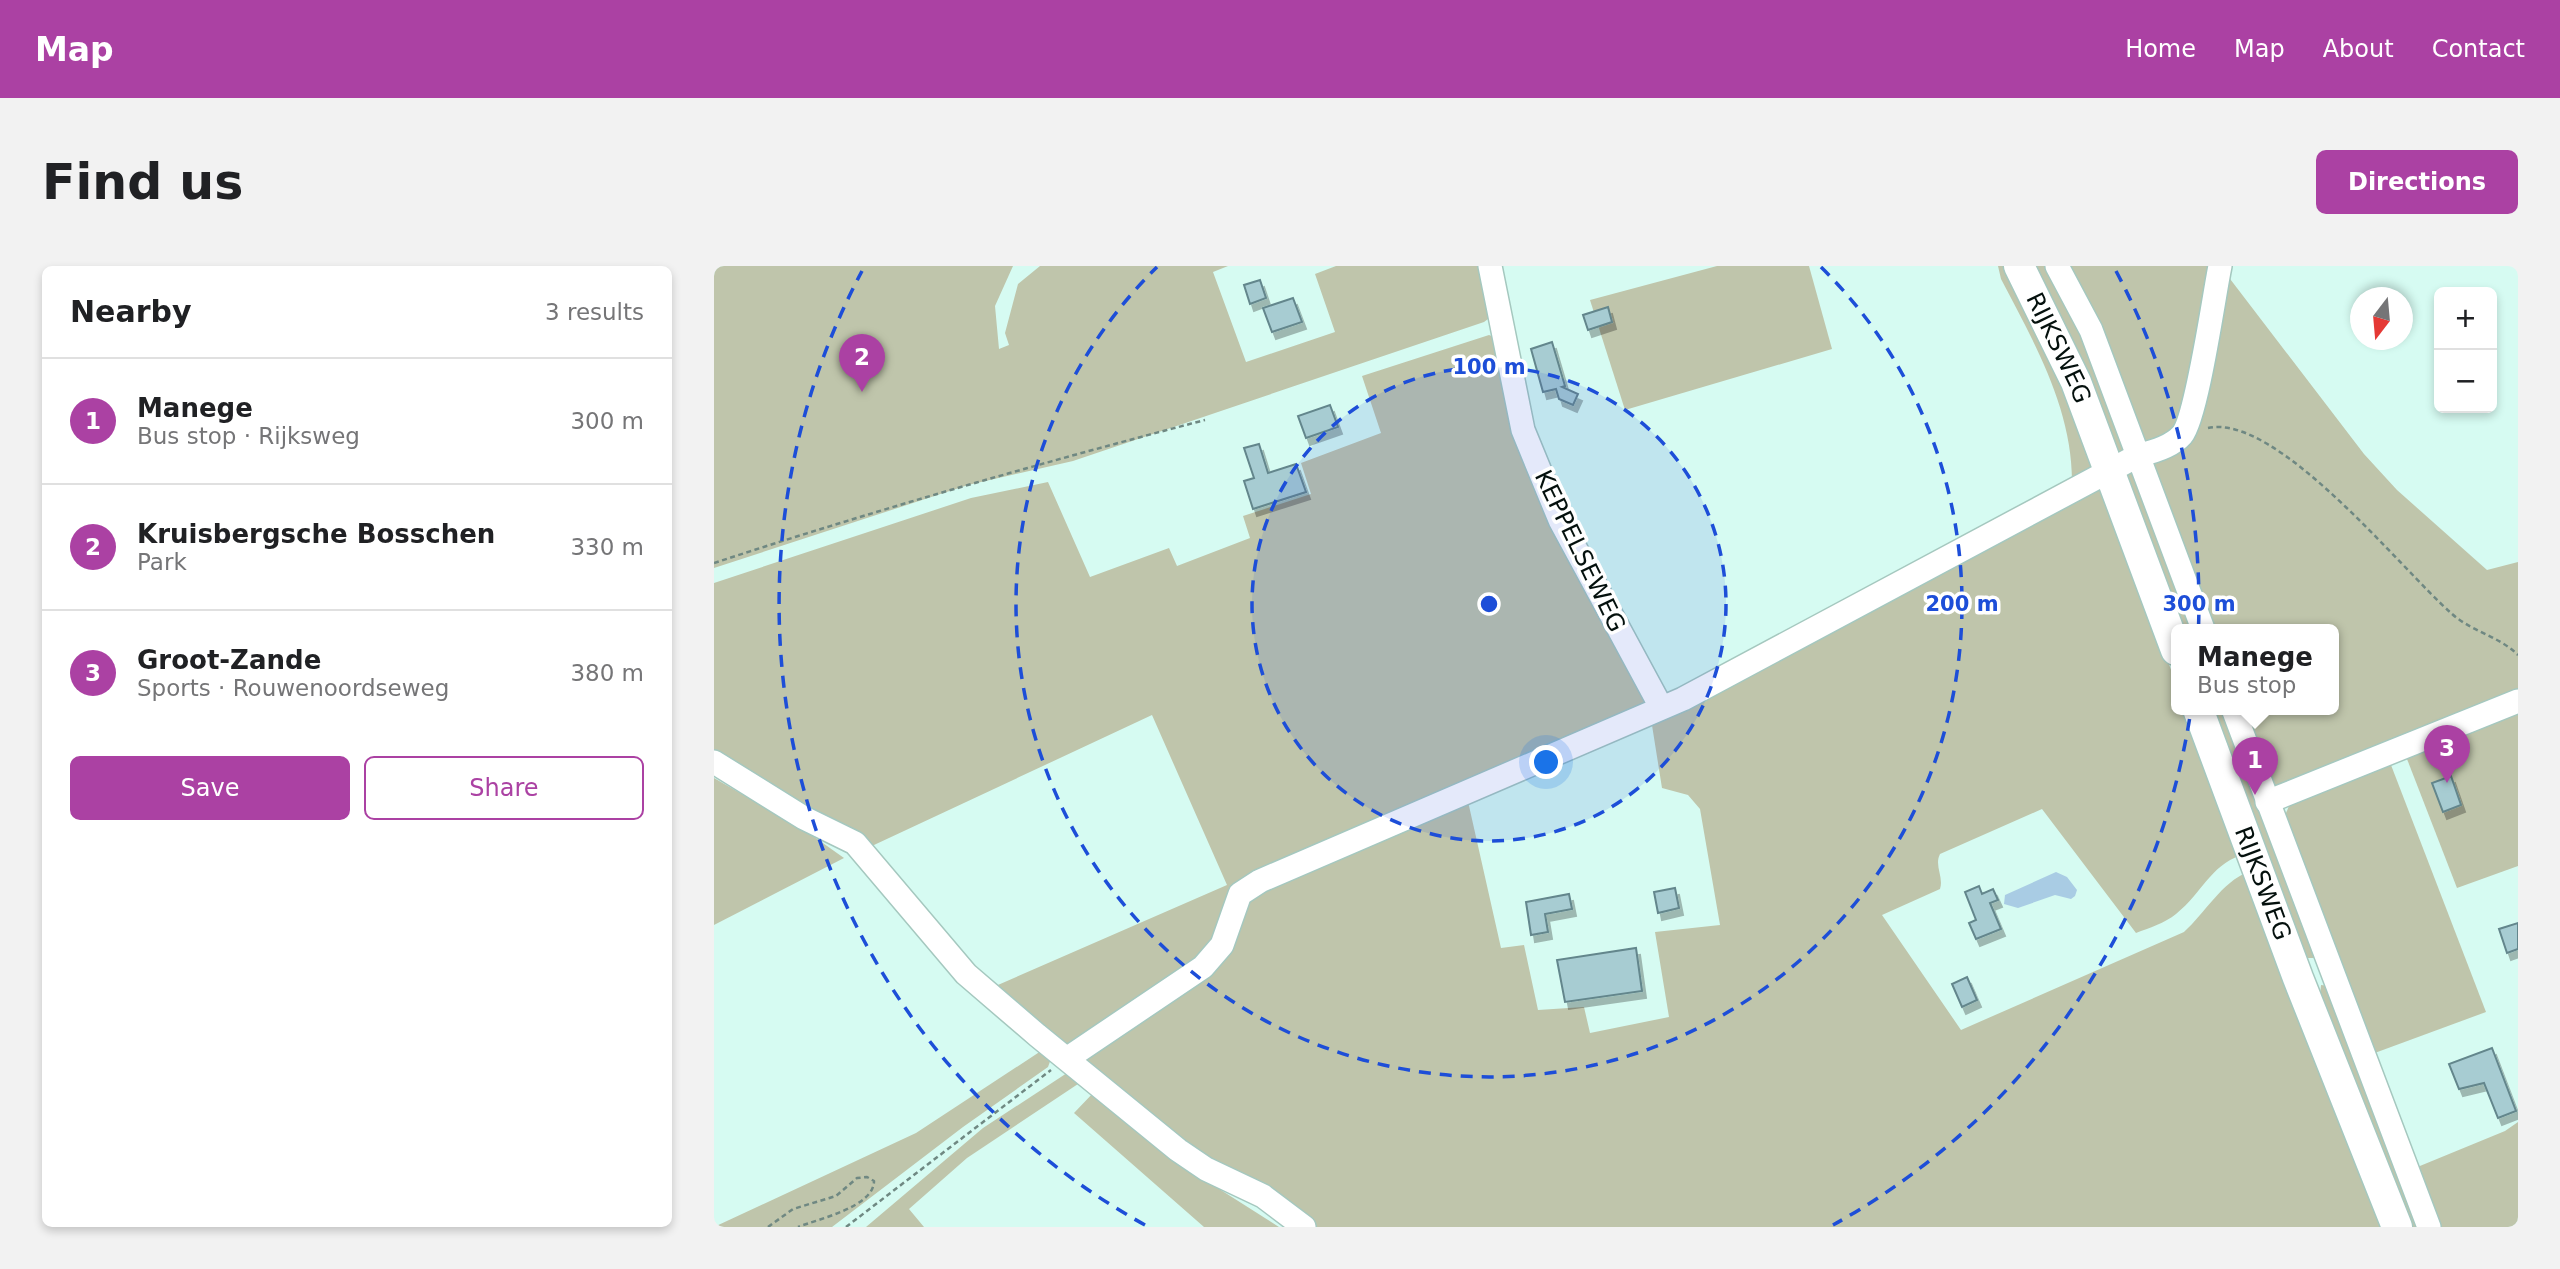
<!DOCTYPE html>
<meta charset="utf-8">
<style>
body{margin:0;font-family:"DejaVu Sans",sans-serif;background:#f2f2f2;color:#202124}
.controls{position:absolute;right:21px;top:21px;display:grid;overflow:hidden;border-radius:10px;box-shadow:0 4px 10px #0003}
.controls button{width:63px;height:63px;display:grid;place-items:center;padding:0;border:0;border-bottom:2px solid #e0e0e0;background:#fff;color:#202124;font:35px sans-serif}
.compass{position:absolute;left:1636px;top:21px;width:63px;height:63px;border-radius:50%;background:#fff;box-shadow:0 4px 10px #0003;rotate:196deg}
.you{position:absolute;left:833px;top:497px;width:24px;height:24px;margin:-18px;border:5px solid #fff;border-radius:50%;background:#1a73e8;box-shadow:0 0 0 10px #1a73e833}
.badge{display:grid;place-items:center;width:46px;height:46px;border-radius:50%;background:#ab41a3;color:#fff;font-size:23px;font-weight:700}
.pin{position:absolute;translate:-50% -58px;filter:drop-shadow(0 2px 4px #0008)}
.pin::after{content:'';position:absolute;top:37px;width:24px;height:21px;background:inherit;clip-path:polygon(0 0,100% 0,50% 100%)}
.popup{position:absolute;left:1457px;top:358px;width:168px;height:91px;box-sizing:border-box;display:grid;place-content:center;border-radius:10px;background:#fff;filter:drop-shadow(0 2px 5px #0005);font-size:23px;white-space:nowrap;color:#757577}
.popup b{font-size:26px;color:#202124}
.popup::after{content:'';position:absolute;left:50%;top:100%;margin-left:-14px;border:14px solid transparent;border-top-color:#fff}
.list{margin:0;padding:0;list-style:none}
h2{display:flex;justify-content:space-between;align-items:center;height:91px;margin:0;padding:0 28px;font-size:30px}
h2 small{font-size:23px;font-weight:400;color:#757577}
.list li{display:grid;grid-template-columns:46px 1fr auto;gap:21px;align-items:center;box-sizing:border-box;height:126px;padding:0 28px;border-top:2px solid #e0e0e0}
.list b{display:block;font-size:26px;white-space:nowrap}
.list p{margin:0;font-size:23px;white-space:nowrap;color:#757577}
.list em{font-size:23px;font-style:normal;color:#757577}
.actions{display:flex;gap:14px;padding:21px 28px}
.actions a{flex:1;padding:16px 0;border:2px solid #ab41a3;border-radius:10px;text-align:center;font-size:24px;color:#ab41a3}
.actions .main{background:#ab41a3;color:#fff}
.map{position:relative;flex:none;width:1804px;height:961px;overflow:hidden;border-radius:10px}
header{display:flex;align-items:center;gap:42px;box-sizing:border-box;height:98px;padding:0 35px;background:#ab41a3;color:#fff}
header strong{font-size:33px}
nav{display:flex;gap:38px;margin-inline-start:auto;font-size:24px}
.intro{display:flex;align-items:center;justify-content:space-between;box-sizing:border-box;height:168px;padding:0 42px}
h1{margin:0;font-size:49px}
.button{padding:18px 32px;border-radius:10px;background:#ab41a3;color:#fff;font-size:24px;font-weight:700}
main{display:flex;gap:42px;padding:0 42px}
aside{flex:1;background:#fff;border-radius:10px;box-shadow:0 4px 10px #0003}
.map>svg:first-child{display:block}
.green{fill:#bfc5ab}
.water{fill:#a9cce4}
.building{fill:#a7ccd2;stroke:#63868c;stroke-width:2;filter:url(#shadow)}
.lines{fill:none;stroke-linecap:round;stroke-linejoin:round}
.minor-casing{stroke:#a5c8bf;stroke-width:26}
.major-casing{stroke:#a5c8bf;stroke-width:33}
.path{stroke:#6f8882;stroke-width:2.5;stroke-dasharray:5 3.5;stroke-linecap:butt}
.minor{stroke:#fff;stroke-width:23}
.major{stroke:#fff;stroke-width:30}
.ring{fill:none;stroke:#1d4ed8;stroke-width:3.5;stroke-dasharray:12 9}
.labels{text-anchor:middle;stroke-width:7;stroke-linejoin:round;paint-order:stroke}
.street-label{font-size:24px;fill:#04100d;stroke:#fff}
.centre{fill:#1d4ed8;stroke:#fff;stroke-width:3.5}
.ring-label{font-size:21px;text-anchor:middle;font-weight:bold;fill:#1d4ed8;stroke:#fff;stroke-width:7;stroke-linejoin:round;paint-order:stroke}
</style>
<header>
<strong>Map</strong>
<nav><a>Home</a><a>Map</a><a>About</a><a>Contact</a></nav>
</header>
<div class="intro"><h1>Find us</h1><a class="button">Directions</a></div>
<main>
<aside>
<h2>Nearby<small>3 results</small></h2>
<ul class="list">
<li><span class="badge">1</span><div><b>Manege</b><p>Bus stop · Rijksweg</p></div><em>300 m</em></li>
<li><span class="badge">2</span><div><b>Kruisbergsche Bosschen</b><p>Park</p></div><em>330 m</em></li>
<li><span class="badge">3</span><div><b>Groot-Zande</b><p>Sports · Rouwenoordseweg</p></div><em>380 m</em></li>
</ul>
<div class="actions"><a class="main">Save</a><a>Share</a></div>
</aside>
<div class="map">
<svg width="1804" height="961" viewBox="0 0 1804 961">
<defs>
<filter id="shadow"><feDropShadow dx="4" dy="7" stdDeviation="0" flood-color="#0004"/></filter>
</defs>
<rect width="100%" height="100%" fill="#d6fbf2"/>
<g class="green">
<polygon points="0,0 299,0 281,40 285,83 295,79 291,67 304,18 326,0 514,0 499,6 532,96 621,66 601,8 622,0 769,0 778,50 770,56 359,195 254,219 0,302"/>
<polygon points="1003,0 1095,0 1118,83 911,144 876,34"/>
<path d="M1284,0H1295L1383,200L1358,215C1358,142 1320,76 1287,13Z"/>
<polygon points="1315,0 1336,0 1353,31 1416,180 1404,189"/>
<path d="M1348,0H1497C1492,33 1483,137 1463,158C1453,170 1440,175 1425,177Z"/>
<polygon points="1510,5 1650,188 1683,224 1773,304 1804,296 1804,429 1564,530 1527,443 1620,443 1620,363 1497,363 1434,197 1455,189"/>
<polygon points="775,69 780,71 923,407 933,442 542,610 508,665 479,698 353,783 277,722 513,619 438,449 145,586 0,497 0,317 257,232 334,216 376,311 455,282 463,300 536,272 529,250 597,228 587,197 667,167 648,110"/>
<polygon points="1423,197 1486,363 1462,363 1405,211"/>
<path d="M1382,222L1390,226L1462,417V443H1472L1527,589C1495,601 1489,626 1462,648C1451,657 1435,662 1422,667L1328,543L1226,588C1220,600 1230,611 1226,623L1168,649L1247,764L1470,666C1491,647 1508,616 1534,606L1674,961H587L527,923L371,798L370,792L481,714L532,630L753,531L787,682L810,679L824,744L870,741L876,767L955,751L941,666L1006,659L986,543L974,529L948,522L937,453Z"/>
<polygon points="1493,443 1516,443 1602,692 1591,692"/>
<polygon points="1804,447 1804,600 1743,622 1693,493"/>
<polygon points="1677,499 1772,746 1658,788 1569,554 1575,540"/>
<polygon points="0,512 89,563 130,592 0,659"/>
<polygon points="1607,719 1615,720 1709,961 1693,961 1606,730"/>
<polygon points="330,783 338,790 334,801 249,861 118,961 0,961 202,867"/>
<polygon points="353,807 367,816 253,892 195,943 210,961 152,961 269,862"/>
<polygon points="381,825 458,893 565,961 490,961 360,847"/>
<polygon points="1804,856 1804,961 1725,961 1701,902 1791,865"/>
</g>
<polygon class="water" points="1342,606 1353,611 1363,624 1361,630 1357,633 1341,629 1304,642 1290,638 1291,629"/>
<g class="building">
<polygon points="546,14 552,32 536,38 530,19"/>
<polygon points="579,32 588,56 558,66 549,42"/>
<polygon points="894,41 898,56 874,64 869,49"/>
<polygon points="838,76 851,120 848,121 864,128 859,139 845,133 842,123 829,126 817,83"/>
<polygon points="616,139 624,161 592,172 584,150"/>
<polygon points="545,178 554,207 582,198 592,226 539,243 530,215 540,212 530,182"/>
<polygon points="1737,510 1747,539 1729,546 1718,517"/>
<polygon points="1265,620 1268,628 1279,623 1284,634 1276,637 1287,663 1262,673 1255,657 1262,654 1251,626"/>
<polygon points="961,622 965,642 944,647 940,626"/>
<polygon points="855,628 858,643 831,648 834,666 817,669 812,636"/>
<polygon points="1804,657 1804,683 1793,687 1785,663"/>
<polygon points="922,682 928,725 851,736 843,694"/>
<polygon points="1253,711 1263,734 1248,741 1238,718"/>
<polygon points="1778,782 1802,845 1784,852 1770,817 1745,823 1735,798"/>
</g>
<g class="lines">
<g class="minor-casing">
<g id="minor">
<polyline points="776,0 809,164 846,254 947,441"/>
<polyline points="1343,0 1377,64 1489,363"/>
<polyline points="1519,443 1715,961"/>
<polyline points="0,496 90,552 141,577 252,708 323,769 464,884 492,903 549,930 590,961"/>
<polyline points="1553,536 1804,435"/>
<path d="M354,792L489,701L508,679L526,628L546,615L969,433L1425,189C1439,186 1458,180 1468,169C1483,151 1500,29 1506,0"/>
</g>
</g>
<g class="major-casing">
<g id="major">
<path id="s1" d="M1305,0L1362,116L1462,384"/>
<path id="s2" d="M1484,443L1584,712L1683,961"/>
</g>
</g>
<g class="path">
<path d="M1494,162C1563,147 1687,303 1737,347C1756,365 1785,370 1804,389"/>
<path d="M0,297C162,244 326,197 491,154"/>
<path d="M54,961L79,943L122,930L143,912L153,911L160,915C160,941 104,953 84,961"/>
<polyline points="132,961 337,804"/>
</g>
<use href="#minor" class="minor"/>
<use href="#major" class="major"/>
</g>
<circle cx="775" cy="338" r="237" fill="#1d4ed8" fill-opacity=".12"/>
<g class="ring">
<circle cx="775" cy="338" r="237"/>
<path d="M1107 1A473 473 0 1 1 443 1"/>
<path d="M431 959A710 710 0 0 1 148 5M1402 5A710 710 0 0 1 1119 959"/>
</g>
<g class="labels">
<g class="street-label">
<text dy="8" stroke="none"><textPath href="#s1" startOffset="91">RIJKSWEG</textPath></text>
<text transform="translate(866 285) rotate(64)" y="8">KEPPELSEWEG</text>
<text dy="8" stroke="none"><textPath href="#s2" startOffset="186">RIJKSWEG</textPath></text>
</g>
</g>
<circle cx="775" cy="338" r="10" class="centre"/>
<g class="ring-label">
<text x="775" y="108">100 m</text>
<text x="1248" y="345">200 m</text>
<text x="1485" y="345">300 m</text>
</g>
</svg>
<div class="controls">
<button>+</button>
<button>−</button>
</div>
<svg class="compass" viewBox="-18 -18 36 36"><path d="M0-13l5 13h-10z" fill="#e53935"/><path d="M0 13l5-13h-10z" fill="#757577"/></svg>
<div class="you"></div>
<div class="pin badge" style="left:1541px;top:529px">1</div>
<div class="popup"><b>Manege</b>Bus stop</div>
<div class="pin badge" style="left:148px;top:126px">2</div>
<div class="pin badge" style="left:1733px;top:517px">3</div>
</div>
</main>
